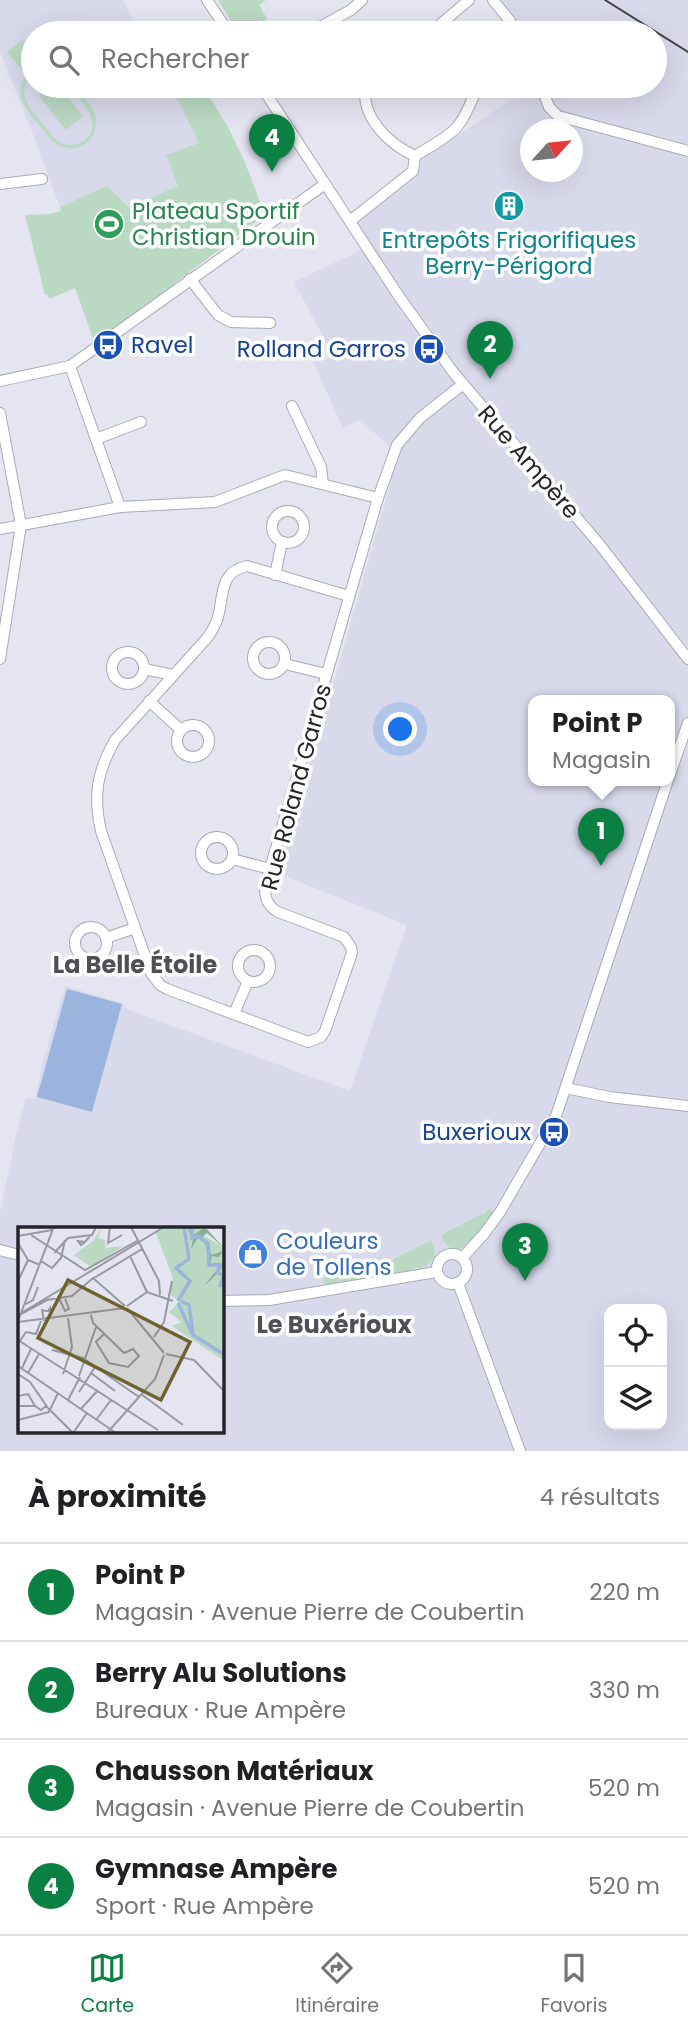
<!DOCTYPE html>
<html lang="fr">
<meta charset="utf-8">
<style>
body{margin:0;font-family:Poppins,sans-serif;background:#f6f6f6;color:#202124}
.controls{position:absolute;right:21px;bottom:21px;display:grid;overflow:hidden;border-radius:14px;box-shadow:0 7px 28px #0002}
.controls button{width:63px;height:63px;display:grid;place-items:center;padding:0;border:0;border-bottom:2px solid #e0e0e0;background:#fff;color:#202124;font:35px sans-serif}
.compass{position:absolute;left:520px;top:119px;width:63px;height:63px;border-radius:50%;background:#fff;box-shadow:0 7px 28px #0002;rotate:63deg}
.you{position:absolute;left:401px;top:730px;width:24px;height:24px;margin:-18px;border:5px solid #fff;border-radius:50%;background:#1a73e8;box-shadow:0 0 0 10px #1a73e833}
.badge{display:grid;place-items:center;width:46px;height:46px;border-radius:50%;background:#0b8043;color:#fff;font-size:23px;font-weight:700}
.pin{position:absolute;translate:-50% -58px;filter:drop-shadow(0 2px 4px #0008)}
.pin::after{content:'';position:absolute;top:37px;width:24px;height:21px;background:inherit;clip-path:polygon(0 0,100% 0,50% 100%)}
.popup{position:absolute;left:528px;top:695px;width:147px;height:91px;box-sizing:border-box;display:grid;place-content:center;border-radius:14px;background:#fff;filter:drop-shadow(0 2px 5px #0005);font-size:23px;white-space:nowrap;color:#757577}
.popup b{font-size:26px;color:#202124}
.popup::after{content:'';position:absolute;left:50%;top:100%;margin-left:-14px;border:14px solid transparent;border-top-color:#fff}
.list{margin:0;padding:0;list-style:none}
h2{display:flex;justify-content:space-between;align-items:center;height:91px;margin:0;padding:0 28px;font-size:30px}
h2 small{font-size:23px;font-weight:400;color:#757577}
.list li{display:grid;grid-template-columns:46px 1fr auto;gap:21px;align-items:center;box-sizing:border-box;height:98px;padding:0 28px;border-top:2px solid #e0e0e0}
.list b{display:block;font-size:26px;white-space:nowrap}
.list p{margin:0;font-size:23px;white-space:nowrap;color:#757577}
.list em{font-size:23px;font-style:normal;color:#757577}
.icon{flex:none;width:38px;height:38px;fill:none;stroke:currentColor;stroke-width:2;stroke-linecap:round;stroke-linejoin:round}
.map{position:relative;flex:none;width:688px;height:1451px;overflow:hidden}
.search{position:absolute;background:#fff;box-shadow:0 7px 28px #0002;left:21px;right:21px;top:21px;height:77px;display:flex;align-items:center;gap:18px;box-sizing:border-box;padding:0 24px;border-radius:38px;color:#757577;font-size:26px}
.sheet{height:483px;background:#fff}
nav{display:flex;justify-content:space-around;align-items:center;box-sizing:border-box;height:98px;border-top:2px solid #e0e0e0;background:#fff;font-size:19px;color:#757577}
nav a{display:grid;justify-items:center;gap:4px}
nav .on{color:#0b8043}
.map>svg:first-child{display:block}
.built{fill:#d8d9eb;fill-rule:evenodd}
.green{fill:#bad9c2}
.water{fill:#9bb4dd}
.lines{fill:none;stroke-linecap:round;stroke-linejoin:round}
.minor-casing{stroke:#a9aab4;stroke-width:12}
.minor{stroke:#fff;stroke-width:10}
.rail{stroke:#434348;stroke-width:2}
.labels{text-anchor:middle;stroke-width:7;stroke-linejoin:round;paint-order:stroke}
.leisure-label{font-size:23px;fill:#27864d;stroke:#fff;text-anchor:start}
.culture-label{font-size:23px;fill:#0d838f;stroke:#fff}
.transit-label{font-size:23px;fill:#164399;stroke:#fff;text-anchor:end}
.street-label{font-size:23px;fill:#252529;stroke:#fff}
.shop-label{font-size:23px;fill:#366cbe;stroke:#fff;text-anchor:start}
.neighbourhood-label{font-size:24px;font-weight:bold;fill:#4f4f58;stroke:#fff}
.inset-river{fill:none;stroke:#9bb4dd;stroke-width:3.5}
.inset-road{fill:none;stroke:#9898a0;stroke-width:2}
.view{fill:#6e622f;fill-opacity:0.15;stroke:#6e622f;stroke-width:3.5}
.inset-edge{fill:none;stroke:#252529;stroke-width:3.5}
</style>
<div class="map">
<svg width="688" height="1451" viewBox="0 0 688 1451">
<rect width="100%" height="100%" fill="#e4e5f0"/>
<g class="built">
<polygon points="0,0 123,0 140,33 33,33 33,86 171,86 199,143 178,186 129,207 107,186 60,207 22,105 0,52"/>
<path d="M496,0H688V1451H0V1213L16,1135L26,1098L35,1100L43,1061L65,986L122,1003L129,1010L350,1091L407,925L279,874L390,485L389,446L360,420L343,428L313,362L334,357L294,282L370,246L355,223L413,179L422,159L532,86H655V33H520ZM530,130H572V172H530ZM533,700H669V780H533ZM19,1229H222V1432H19ZM609,1309H662V1425H609Z"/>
</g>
<g class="green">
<polygon points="218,0 266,0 259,5 267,19 238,33"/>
<polygon points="22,40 33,53 33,68 25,74 7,52"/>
<path d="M33,70V75C13,92 32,110 44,125C49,132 55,141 63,144C70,146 78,145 84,141C106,123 80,100 68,86H74C80,94 90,102 94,112C102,132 85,154 63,147C52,144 46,133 39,125C25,108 8,88 33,70Z"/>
<polygon points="51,86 59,86 83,116 66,130 39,96"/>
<polygon points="171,86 203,86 228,127 244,160 265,215 134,314 94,341 75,288 49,299 47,294 45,295 25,215 50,214 61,211 60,207 107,186 129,207 178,186 166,155 199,143"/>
<path d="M489,1209L492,1210V1215C481,1231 455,1270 441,1235L482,1214H485Z"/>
<path d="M431,1240C438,1257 437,1261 419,1269L417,1267L411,1269L410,1272L327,1287L323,1282L325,1274L386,1263Z"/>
</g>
<polygon class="water" points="67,989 122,1004 92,1112 37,1097"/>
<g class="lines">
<g class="minor-casing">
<g id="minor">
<polyline points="207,0 229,33"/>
<polyline points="493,0 510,21 515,33"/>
<polyline points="309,33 351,10 362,0"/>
<polyline points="430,33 469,0"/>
<polyline points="261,86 398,295 453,372 600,545 688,659"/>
<path d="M366,86C360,117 389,144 415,156C429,147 446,139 457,127C467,115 472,99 478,86"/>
<polyline points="541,86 549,107 558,116 688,151"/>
<polyline points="0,184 42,179"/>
<polyline points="350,221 413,171 415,156"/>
<polyline points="190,279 218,315 231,322 270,323"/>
<polyline points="70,366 120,507"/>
<polyline points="0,381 70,366 325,184"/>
<polyline points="292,406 321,467 323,484"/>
<polyline points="0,413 21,525 0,659"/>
<polyline points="96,439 141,422"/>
<circle cx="288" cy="527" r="16"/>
<polyline points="0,529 120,507 215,502 285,475 378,498"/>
<polyline points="275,575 282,542"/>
<path d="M349,596L247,566C219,572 224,595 218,617C216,624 212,631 208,637L115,740C97,772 93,795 101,831L151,973L160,985L167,989L308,1042L321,1037L325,1031L352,953L351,947L344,937L278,912C267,905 265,899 265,886L378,498L397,445L420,418L463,384"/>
<circle cx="269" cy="658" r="16"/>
<circle cx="128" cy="668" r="16"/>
<polyline points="285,664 326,674"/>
<polyline points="144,669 173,675"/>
<polyline points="149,701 181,730"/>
<circle cx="193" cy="741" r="16"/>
<polyline points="669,777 688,723"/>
<circle cx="217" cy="853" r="16"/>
<polyline points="232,859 270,869"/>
<circle cx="91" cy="943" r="16"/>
<polyline points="106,938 135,928"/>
<circle cx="254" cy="966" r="16"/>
<polyline points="234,1014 248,981"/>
<polyline points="566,1088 609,1097 688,1106"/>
<polyline points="0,1250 19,1255"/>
<circle cx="452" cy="1269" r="15"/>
<polyline points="462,1258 484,1234 500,1212 556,1116 668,780"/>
<polyline points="458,1283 520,1451"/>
<polyline points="222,1301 269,1300 436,1272"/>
</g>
</g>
<use href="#minor" class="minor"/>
<polyline class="rail" points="605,0 688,52"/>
</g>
<defs>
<g id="building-disc" transform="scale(1.575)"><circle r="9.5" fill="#0f9aa8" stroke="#fff"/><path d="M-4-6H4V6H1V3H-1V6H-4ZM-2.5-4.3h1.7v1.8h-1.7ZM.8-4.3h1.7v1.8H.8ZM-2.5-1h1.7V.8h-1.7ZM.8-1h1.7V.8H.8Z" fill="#fff"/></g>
<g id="stadium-disc" transform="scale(1.575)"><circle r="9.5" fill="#2e9e5b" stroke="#fff"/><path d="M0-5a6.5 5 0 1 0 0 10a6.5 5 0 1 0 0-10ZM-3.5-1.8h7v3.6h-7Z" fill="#fff"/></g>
<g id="bus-disc" transform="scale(1.575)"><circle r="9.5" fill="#1a4fb4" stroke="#fff"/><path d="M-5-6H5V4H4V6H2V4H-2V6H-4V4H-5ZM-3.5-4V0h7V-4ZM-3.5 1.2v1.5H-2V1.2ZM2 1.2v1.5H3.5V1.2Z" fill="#fff"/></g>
<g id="shop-disc" transform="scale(1.575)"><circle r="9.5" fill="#3f7fe0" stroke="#fff"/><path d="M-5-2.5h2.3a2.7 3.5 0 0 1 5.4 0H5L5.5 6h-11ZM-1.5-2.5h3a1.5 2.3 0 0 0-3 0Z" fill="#fff"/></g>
</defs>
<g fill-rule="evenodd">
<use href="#building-disc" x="509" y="206"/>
<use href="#stadium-disc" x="109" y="224"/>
<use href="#bus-disc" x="108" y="345"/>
<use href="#bus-disc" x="429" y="349"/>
<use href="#bus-disc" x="554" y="1132"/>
<use href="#shop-disc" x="253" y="1254"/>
</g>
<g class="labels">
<g class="leisure-label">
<text x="132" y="219">Plateau Sportif<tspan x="132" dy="26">Christian Drouin</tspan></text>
</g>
<g class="culture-label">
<text x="509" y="248">Entrepôts Frigorifiques<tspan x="509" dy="26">Berry-Périgord</tspan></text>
</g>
<g class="transit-label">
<text x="131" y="353" text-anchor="start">Ravel</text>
<text x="406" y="357">Rolland Garros</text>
<text x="531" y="1140">Buxerioux</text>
</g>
<g class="street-label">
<text transform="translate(529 462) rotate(49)" y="8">Rue Ampère</text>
<text transform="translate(296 787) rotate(-75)" y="8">Rue Roland Garros</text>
</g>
<g class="shop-label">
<text x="276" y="1249">Couleurs<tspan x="276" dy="26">de Tollens</tspan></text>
</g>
<g class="neighbourhood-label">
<text x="135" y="973">La Belle Étoile</text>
<text x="334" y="1333">Le Buxérioux</text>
</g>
</g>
<g transform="translate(18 1227)">
<rect width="206" height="206" fill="#e4e5f0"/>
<path d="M84,0L80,11L87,13L88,21L105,19L73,40L56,28L75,14ZM148,0H181L184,4L180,5L206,21V134L154,99L164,95L151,85L161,75L151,66L155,51L138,6Z" fill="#bad9c2"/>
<path d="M177,0L172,2L174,9L187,0L206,21L189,6L184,10L191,15L193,28L205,24L201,30L194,29L192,37L201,36L205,39L201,45L206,49V61L201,58L206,50L199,47L186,59L202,39H191L188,18L180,11L173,22L175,12L170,3Z" fill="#86b292"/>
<path class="inset-river" d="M174,0V11L180,9L190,17L191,38H203L199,45L206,49L202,58L207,59M160,74L172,54L158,41L171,32L166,0M163,74L171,78L175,107M160,76L175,108L207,128"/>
<path class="inset-road" d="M92,0L90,16L104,8M113,0L141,54L142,68M13,8L67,43L119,14M0,9L34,3M67,15L63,18L60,14L67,15L72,9M0,16L10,33L22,38M36,26L50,11L74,8L78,0M112,29L129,65M23,34L34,41L43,31L47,13M76,51L124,22M0,54L10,33M40,69L47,84L51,82L46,69M6,78L15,73L20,60M109,79L129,65L155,74M109,81L146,126M3,87L29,73L54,69L75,51L107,79M0,88L146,0M73,88L75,96L106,126L115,122L121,129L110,140L91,136L78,115L86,107M0,94L35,2M26,94L24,83L28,84H32V81L30,84M0,95L107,81M136,110L146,95L154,54M0,113L140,203M2,114L8,105L18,107L23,94M34,123L65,131L121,170M148,127L176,133L207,165M0,139L98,206M4,141L13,122M10,146L21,127M73,146L97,164M0,147L12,155L32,184M45,147L54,120L50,91M61,149L78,100M61,165L77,140M123,167L165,198M0,169L10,167L17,179M50,173L62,150M0,179H17L23,183L28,179M63,182L80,163M33,184L55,206M0,193L31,185L40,166M78,193L93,173M55,206L69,186M89,206L137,152L146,128"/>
<path class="view" d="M50,53L172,115L143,173L20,111Z"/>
<rect width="206" height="206" class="inset-edge"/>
</g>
</svg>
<div class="controls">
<button><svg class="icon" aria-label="locate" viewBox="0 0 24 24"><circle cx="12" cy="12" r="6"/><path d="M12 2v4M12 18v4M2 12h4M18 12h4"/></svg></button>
<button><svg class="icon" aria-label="layers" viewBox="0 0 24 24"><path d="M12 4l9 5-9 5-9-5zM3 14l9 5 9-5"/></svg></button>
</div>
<svg class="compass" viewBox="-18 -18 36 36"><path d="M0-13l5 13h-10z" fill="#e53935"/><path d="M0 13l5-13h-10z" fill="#757577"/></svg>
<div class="you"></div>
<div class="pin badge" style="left:601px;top:866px">1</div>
<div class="popup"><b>Point P</b>Magasin</div>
<div class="pin badge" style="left:490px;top:379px">2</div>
<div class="pin badge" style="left:525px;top:1281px">3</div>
<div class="pin badge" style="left:272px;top:172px">4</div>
<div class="search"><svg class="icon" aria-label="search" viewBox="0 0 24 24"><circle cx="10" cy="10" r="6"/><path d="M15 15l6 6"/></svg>Rechercher</div>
</div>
<section class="sheet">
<h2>À proximité<small>4 résultats</small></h2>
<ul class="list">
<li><span class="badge">1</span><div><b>Point P</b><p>Magasin · Avenue Pierre de Coubertin</p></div><em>220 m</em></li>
<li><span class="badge">2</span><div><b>Berry Alu Solutions</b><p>Bureaux · Rue Ampère</p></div><em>330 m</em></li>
<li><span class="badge">3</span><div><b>Chausson Matériaux</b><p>Magasin · Avenue Pierre de Coubertin</p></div><em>520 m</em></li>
<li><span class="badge">4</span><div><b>Gymnase Ampère</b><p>Sport · Rue Ampère</p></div><em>520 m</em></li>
</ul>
</section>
<nav>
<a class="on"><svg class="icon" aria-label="map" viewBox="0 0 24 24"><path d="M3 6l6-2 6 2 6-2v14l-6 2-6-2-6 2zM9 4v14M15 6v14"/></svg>Carte</a>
<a><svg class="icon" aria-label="directions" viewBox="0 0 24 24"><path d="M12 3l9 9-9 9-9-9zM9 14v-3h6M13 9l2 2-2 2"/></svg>Itinéraire</a>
<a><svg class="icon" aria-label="saved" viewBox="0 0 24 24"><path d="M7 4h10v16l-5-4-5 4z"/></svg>Favoris</a>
</nav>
